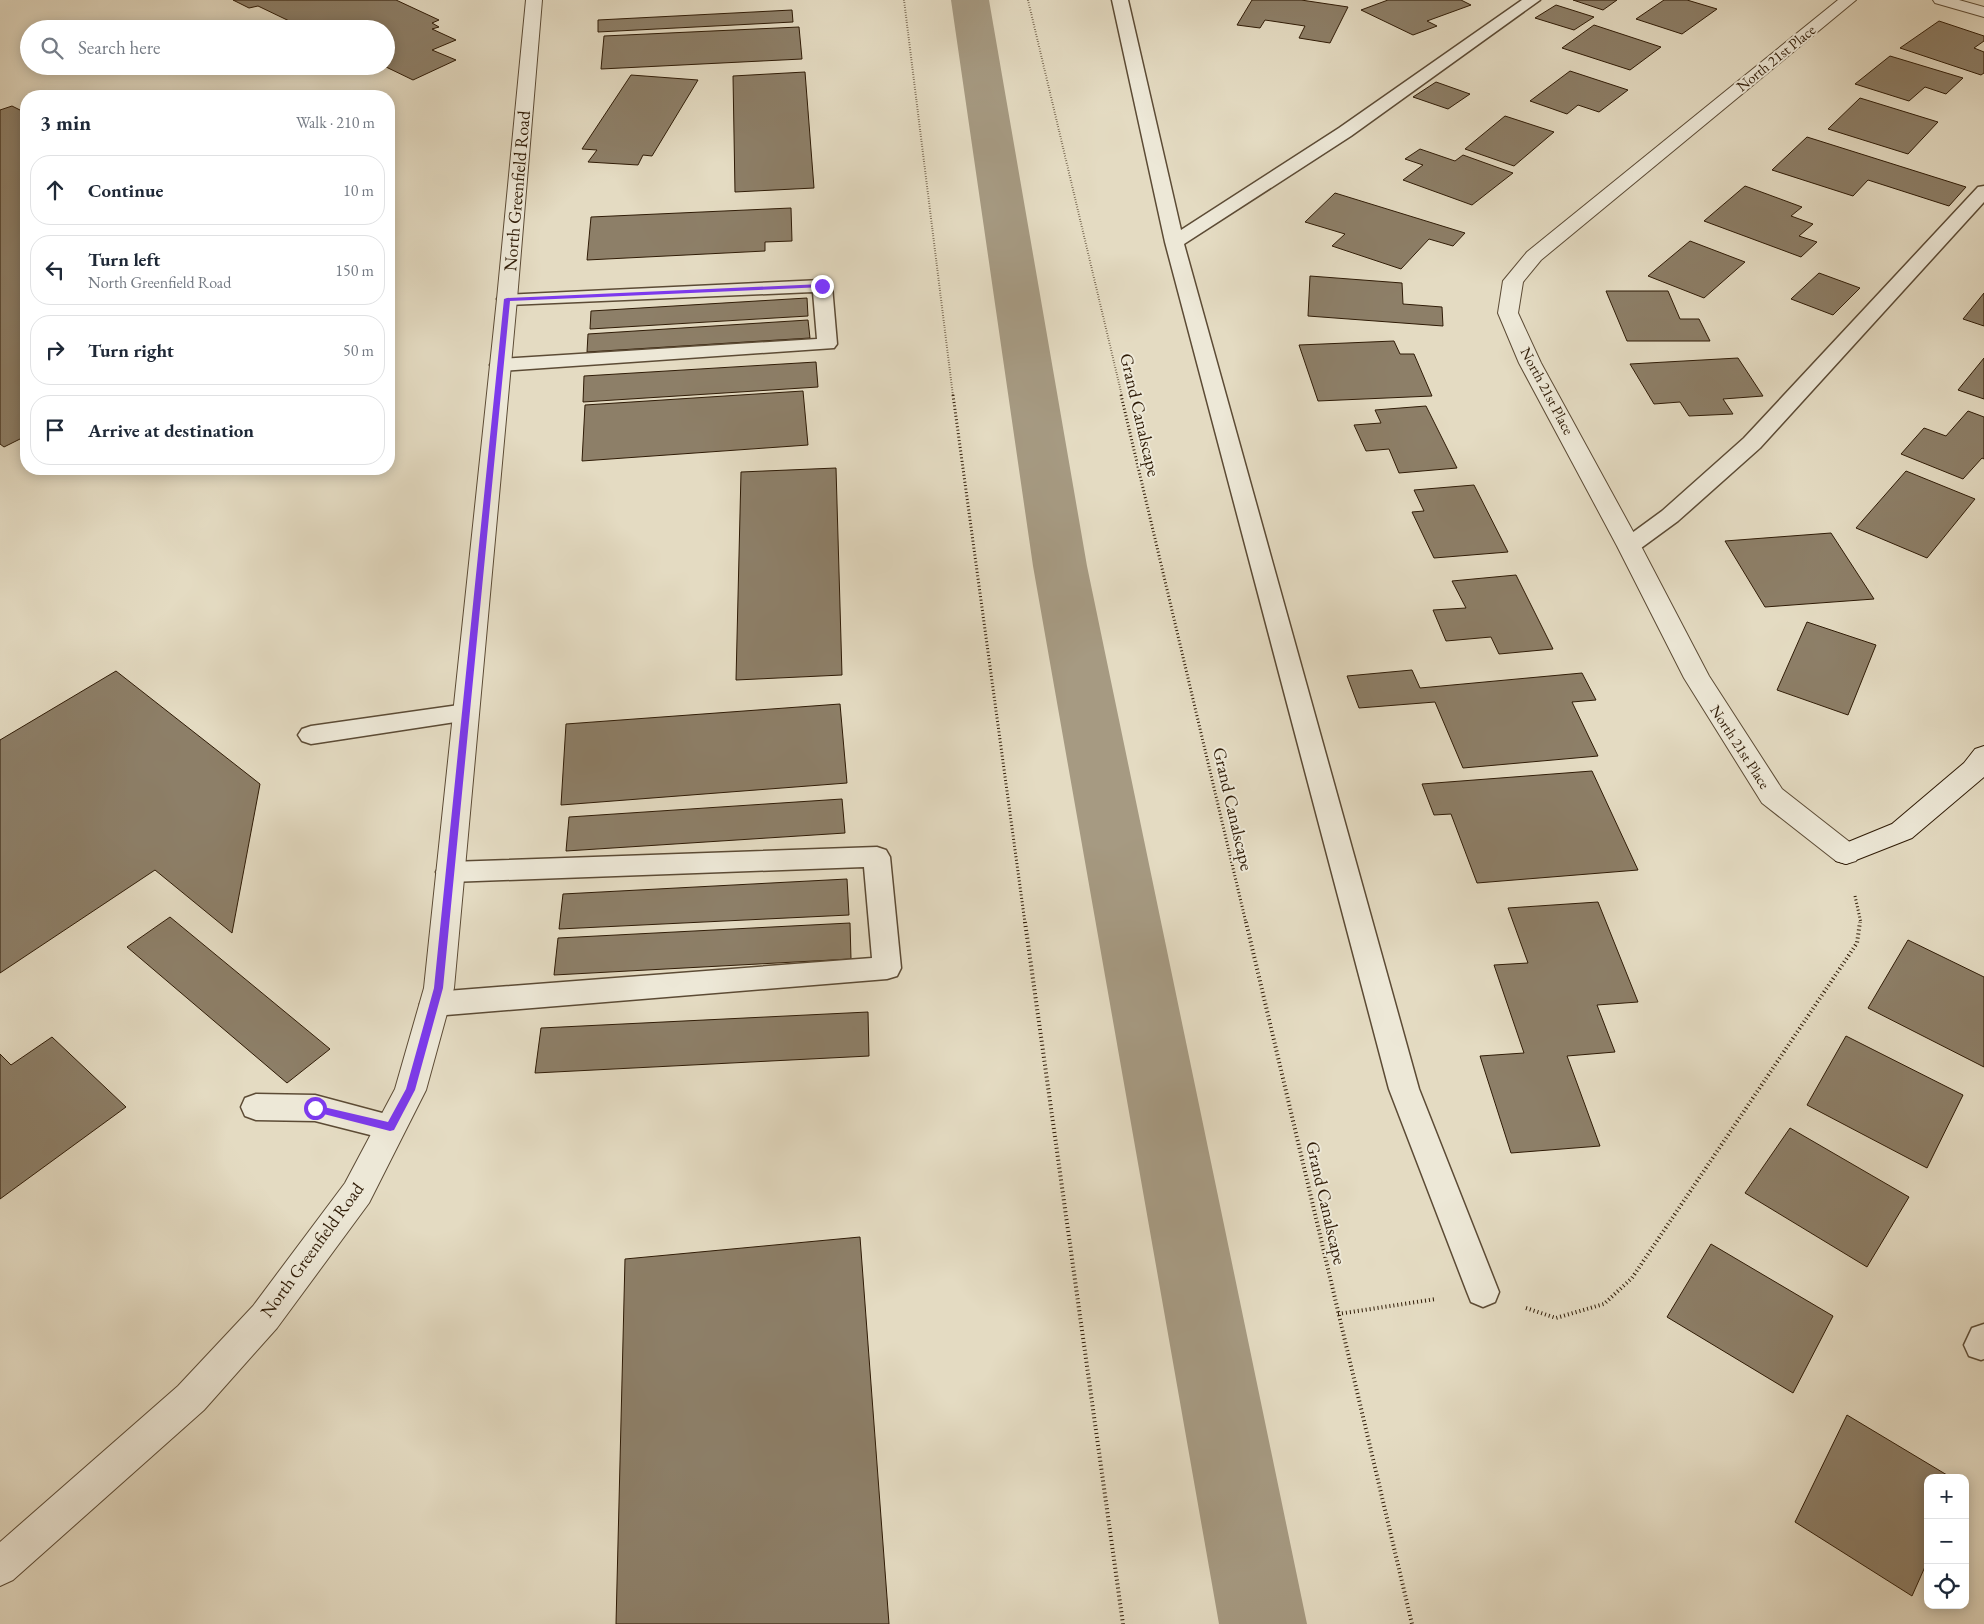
<!DOCTYPE html>
<meta charset="utf-8">
<style>
body{margin:0;font-family:"EB Garamond",serif;background:#f2f2f3;color:#1f2937}
.controls{position:absolute;right:15px;bottom:15px;display:grid;overflow:hidden;border-radius:10px;box-shadow:0 2px 12px #0003}
.controls button{width:45px;height:45px;display:grid;place-items:center;padding:0;border:0;border-bottom:1px solid #e0e1e3;background:#fff;color:#1f2937;font:25px sans-serif}
.stop{position:absolute;width:15px;height:15px;margin:-11px;border:4px solid #7c3aed;border-radius:50%;background:#fff}
.stop.end{background:#7c3aed;border-color:#fff;box-shadow:0 1px 5px #0008}
.list{margin:0;padding:0;list-style:none}
h2{display:flex;justify-content:space-between;align-items:center;height:65px;margin:0;padding:0 20px;font-size:21px}
h2 small{font-size:16px;font-weight:400;color:#747a83}
.list li{display:grid;grid-template-columns:32px 1fr auto;gap:15px;align-items:center;box-sizing:border-box;height:70px;margin:0 10px 10px;padding:0 10px;border:1px solid #e0e1e3;border-radius:20px}
.list b{display:block;font-size:19px;white-space:nowrap}
.list p{margin:0;font-size:16px;white-space:nowrap;color:#747a83}
.list em{font-size:16px;font-style:normal;color:#747a83}
.icon{flex:none;width:28px;height:28px;fill:none;stroke:currentColor;stroke-width:2;stroke-linecap:round;stroke-linejoin:round}
.map{position:relative;flex:none;width:1984px;height:1624px;overflow:hidden}
.search{position:absolute;background:#fff;box-shadow:0 2px 12px #0003;left:20px;top:20px;width:375px;height:55px;display:flex;align-items:center;gap:12px;box-sizing:border-box;padding:0 18px;border-radius:28px;color:#747a83;font-size:19px}
.panel{position:absolute;background:#fff;box-shadow:0 2px 12px #0003;left:20px;top:90px;width:375px;height:385px;border-radius:20px}
.map>svg:first-child{display:block}
.lines{fill:none;stroke-linecap:round;stroke-linejoin:round}
.canal{fill:#a69a82;fill-rule:evenodd}
.building{fill:#8d7f68;stroke:#2f1b06}
.lane-casing{stroke:#5c4b35;stroke-width:3}
.street-casing{stroke:#5c4b35;stroke-width:2}
.secondary-casing{stroke:#2f1b06;stroke-width:2}
.path-far2{stroke:#2f1b06;stroke-width:2;stroke-dasharray:0.5 2;stroke-linecap:butt}
.path-far1{stroke:#2f1b06;stroke-width:3;stroke-dasharray:1 2.5;stroke-linecap:butt}
.path{stroke:#2f1b06;stroke-width:4;stroke-dasharray:1 3;stroke-linecap:butt}
.lane{fill:#ede8d7;fill-rule:evenodd}
.street{fill:#ede8d7;fill-rule:evenodd}
.secondary{fill:#ede8d7;fill-rule:evenodd}
.route{fill:#7c3aed}
.labels{text-anchor:middle;stroke-width:4;stroke-linejoin:round;paint-order:stroke}
.far-street-label{font-size:15px;fill:#2f1b06;stroke:#ede8d7}
.street-label{font-size:18px;fill:#2f1b06;stroke:#ede8d7}
</style>
<div class="map">
<svg width="1984" height="1624" viewBox="0 0 1984 1624">
<rect width="100%" height="100%" fill="#e4dbc2"/>
<filter id="stains"><feTurbulence type="fractalNoise" baseFrequency=".004" numOctaves="4"/><feColorMatrix values="0 0 0 0 .2 0 0 0 0 .09 0 0 0 0 .02 0 0 0 .5 -.17"/></filter>
<radialGradient id="worn" r=".72"><stop offset=".6" stop-color="#630" stop-opacity="0"/><stop offset="1" stop-color="#630" stop-opacity=".3"/></radialGradient>
<g class="lines">
<polygon class="canal" points="951,0 989,0 1087,566 1307,1624 1219,1624 1033,566"/>
</g>
<g class="building">
<polygon points="233,0 396,0 439,20 432,23 439,27 432,29 456,40 432,50 456,60 413,80 384,66 386,66 386,29 306,29 258,6 249,8"/>
<polygon points="1252,0 1301,0 1348,7 1330,43 1299,38 1305,26 1265,20 1260,28 1237,25"/>
<polygon points="1388,0 1461,0 1471,5 1427,21 1437,26 1413,35 1361,10"/>
<polygon points="1573,0 1617,0 1603,10"/>
<polygon points="1664,0 1687,0 1717,9 1682,34 1636,19"/>
<polygon points="1556,5 1594,17 1574,30 1535,18"/>
<polygon points="792,10 793,22 598,32 598,20"/>
<polygon points="1939,21 1984,36 1984,41 1974,48 1984,52 1984,73 1981,75 1900,48"/>
<polygon points="1594,25 1661,47 1630,70 1562,48"/>
<polygon points="799,27 802,59 601,69 604,36"/>
<polygon points="1890,56 1963,78 1946,94 1925,87 1909,101 1855,84"/>
<polygon points="1570,71 1628,90 1599,112 1578,105 1567,114 1530,101"/>
<polygon points="805,72 814,188 735,192 733,76"/>
<polygon points="631,75 698,80 652,156 643,155 638,165 588,162 597,150 582,149"/>
<polygon points="1436,82 1470,94 1448,109 1413,97"/>
<polygon points="1860,98 1938,122 1908,154 1828,129"/>
<polygon points="12,106 26,113 26,436 4,447 0,444 0,110"/>
<polygon points="1505,116 1554,132 1514,166 1465,149"/>
<polygon points="1807,137 1966,187 1949,206 1868,180 1853,196 1772,170"/>
<polygon points="1420,149 1455,161 1463,155 1513,173 1472,205 1403,180 1423,165 1405,159"/>
<polygon points="1745,186 1802,207 1791,216 1813,224 1799,236 1817,242 1801,257 1704,221"/>
<polygon points="1335,193 1465,233 1453,246 1429,239 1401,269 1332,246 1345,234 1305,222"/>
<polygon points="791,208 792,241 765,242 765,251 587,260 591,217"/>
<polygon points="1690,241 1745,262 1704,298 1648,276"/>
<polygon points="1819,273 1860,288 1833,315 1791,299"/>
<polygon points="1310,276 1402,283 1403,304 1442,307 1443,326 1308,316"/>
<polygon points="1606,291 1668,291 1680,319 1699,319 1710,341 1627,341"/>
<polygon points="1984,293 1984,326 1963,319"/>
<polygon points="807,298 808,316 590,329 591,311"/>
<polygon points="808,320 810,338 587,352 588,334"/>
<polygon points="1394,341 1400,354 1414,354 1432,396 1318,401 1299,345"/>
<polygon points="1738,358 1763,396 1723,399 1733,414 1689,416 1680,402 1654,404 1630,364"/>
<polygon points="1984,358 1984,399 1958,390"/>
<polygon points="816,362 818,387 583,402 584,376"/>
<polygon points="803,391 808,445 582,461 585,405"/>
<polygon points="1426,406 1457,468 1399,473 1389,449 1366,451 1354,425 1381,423 1375,410"/>
<polygon points="1968,411 1984,417 1984,459 1982,458 1963,479 1901,454 1924,428 1946,436"/>
<polygon points="836,468 842,675 736,680 741,472"/>
<polygon points="1906,471 1975,499 1927,558 1856,528"/>
<polygon points="1474,485 1508,552 1434,558 1412,512 1424,511 1414,490"/>
<polygon points="1831,533 1874,599 1765,607 1725,541"/>
<polygon points="1516,575 1553,649 1499,654 1491,637 1446,641 1433,610 1466,608 1452,581"/>
<polygon points="1807,622 1876,645 1848,715 1777,690"/>
<polygon points="1412,670 1420,688 1582,673 1596,700 1572,702 1598,756 1463,768 1435,702 1359,708 1347,676"/>
<polygon points="116,671 260,784 232,933 155,870 0,973 0,740"/>
<polygon points="840,704 847,783 561,805 566,724"/>
<polygon points="1592,771 1638,870 1477,883 1451,814 1434,815 1422,784"/>
<polygon points="842,799 845,833 566,851 569,817"/>
<polygon points="847,879 849,915 559,929 563,894"/>
<polygon points="1598,902 1638,1002 1597,1005 1615,1052 1567,1056 1600,1146 1511,1153 1480,1056 1524,1053 1494,965 1528,963 1508,908"/>
<polygon points="170,917 330,1049 287,1083 127,947"/>
<polygon points="850,923 851,959 554,975 558,938"/>
<polygon points="1908,940 1984,977 1984,1067 1868,1008"/>
<polygon points="868,1012 869,1056 535,1073 541,1028"/>
<polygon points="1846,1036 1963,1095 1927,1168 1807,1105"/>
<polygon points="52,1037 126,1107 0,1199 0,1054 11,1065"/>
<polygon points="1790,1128 1909,1197 1867,1267 1745,1193"/>
<polygon points="860,1237 889,1624 616,1624 625,1259"/>
<polygon points="1711,1244 1833,1316 1793,1393 1667,1317"/>
<polygon points="1847,1415 1952,1478 1928,1478 1928,1560 1912,1596 1795,1522"/>
</g>
<g class="lines">
<g class="lane-casing">
<g id="lane">
<polygon points="1112,0 1128,0 1181,230 1339,128 1522,0 1540,0 1351,136 1184,244 1419,1089 1499,1292 1495,1302 1483,1307 1471,1302 1467,1292 1389,1089 1165,242"/>
<polygon points="1984,186 1984,202 1760,448 1678,521 1637,551 1629,553 1621,551 1618,546 1621,541 1662,511 1744,438 1978,187"/>
<polygon points="822,280 829,282 832,286 837,344 834,348 500,371 493,369 490,365 493,361 500,359 817,339 813,292 507,305 500,303 497,299 500,295"/>
<polygon points="466,704 475,707 478,713 475,719 311,744 302,741 298,735 302,729 311,726"/>
<polygon points="877,847 886,850 890,857 901,968 897,976 887,979 434,1016 424,1012 420,1004 424,996 434,992 872,958 864,867 450,882 440,879 436,872 440,865 450,862"/>
<polygon points="256,1094 315,1095 401,1118 405,1127 401,1136 390,1140 315,1121 256,1120 245,1116 241,1107 245,1098"/>
<polygon points="1984,1324 1984,1359 1981,1360 1969,1356 1964,1345 1972,1328"/>
</g>
</g>
<g class="street-casing">
<g id="street">
<polygon points="526,0 542,0 517,299 454,988 426,1090 369,1203 277,1328 204,1410 13,1580 0,1586 0,1542 178,1386 253,1306 345,1183 395,1089 424,988 497,299"/>
<polygon points="1838,0 1856,0 1541,260 1523,282 1518,313 1541,363 1641,546 1709,676 1782,789 1856,847 1860,854 1856,861 1846,864 1836,861 1762,803 1684,678 1617,546 1519,363 1498,313 1503,281 1527,252"/>
<polygon points="1933,0 1959,0 1984,7 1984,17 1935,3"/>
</g>
</g>
<g class="secondary-casing">
<polygon id="secondary" points="1984,746 1984,777 1912,838 1846,864 1836,861 1832,854 1836,847 1892,824 1964,763 1975,749"/>
</g>
<g class="path-far2">
<polyline points="904,0 953,396"/>
<polyline points="1028,0 1122,396"/>
</g>
<g class="path-far1">
<polyline points="953,395 1025,923"/>
<polyline points="1121,395 1246,923"/>
<polyline points="1855,896 1861,923"/>
</g>
<g class="path">
<polyline points="1025,922 1123,1624"/>
<polyline points="1246,922 1412,1624"/>
<polyline points="1526,1308 1556,1318 1604,1304 1632,1278 1857,943 1860,922"/>
<polyline points="1338,1314 1436,1299"/>
</g>
<use href="#lane" class="lane"/>
<use href="#street" class="street"/>
<use href="#secondary" class="secondary"/>
</g>
<polygon class="route" points="822,284 824,287 510,301 443,988 415,1090 394,1130 390,1131 312,1111 312,1106 315,1105 388,1122 406,1089 434,988 504,299 507,298"/>
<g class="labels">
<g class="far-street-label">
<text transform="translate(1776 58) rotate(-39)" y="5">North 21st Place</text>
<text transform="translate(1547 391) rotate(62)" y="5">North 21st Place</text>
<text transform="translate(1740 747) rotate(57)" y="5">North 21st Place</text>
</g>
<g class="street-label">
<text transform="translate(517 191) rotate(-85)" y="6">North Greenfield Road</text>
<text transform="translate(1140 415) rotate(77)" y="6">Grand Canalscape</text>
<text transform="translate(1233 809) rotate(77)" y="6">Grand Canalscape</text>
<text transform="translate(1326 1203) rotate(77)" y="6">Grand Canalscape</text>
<text transform="translate(312 1250) rotate(-54)" y="6">North Greenfield Road</text>
</g>
</g>
<rect width="100%" height="100%" filter="url(#stains)"/>
<rect width="100%" height="100%" fill="url(#worn)"/>
</svg>
<div class="controls">
<button>+</button>
<button>−</button>
<button><svg class="icon" aria-label="locate" viewBox="0 0 24 24"><circle cx="12" cy="12" r="6"/><path d="M12 2v4M12 18v4M2 12h4M18 12h4"/></svg></button>
</div>
<div class="stop" style="left:315px;top:1108px"></div>
<div class="stop end" style="left:822px;top:286px"></div>
<div class="search"><svg class="icon" aria-label="search" viewBox="0 0 24 24"><circle cx="10" cy="10" r="6"/><path d="M15 15l6 6"/></svg>Search here</div>
<section class="panel">
<h2>3 min<small>Walk · 210 m</small></h2>
<ul class="list">
<li><svg class="icon" aria-label="ahead" viewBox="0 0 24 24"><path d="M12 20V5M6 11l6-6 6 6"/></svg><div><b>Continue</b></div><em>10 m</em></li>
<li><svg class="icon" aria-label="left" viewBox="0 0 24 24"><path d="M17 20v-9H6M10 6l-5 5 5 5"/></svg><div><b>Turn left</b><p>North Greenfield Road</p></div><em>150 m</em></li>
<li><svg class="icon" aria-label="right" viewBox="0 0 24 24"><path d="M7 20v-9h11M14 6l5 5-5 5"/></svg><div><b>Turn right</b></div><em>50 m</em></li>
<li><svg class="icon" aria-label="arrive" viewBox="0 0 24 24"><path d="M6 21V4h12l-3 4 3 4H6"/></svg><div><b>Arrive at destination</b></div></li>
</ul>
</section>
</div>
